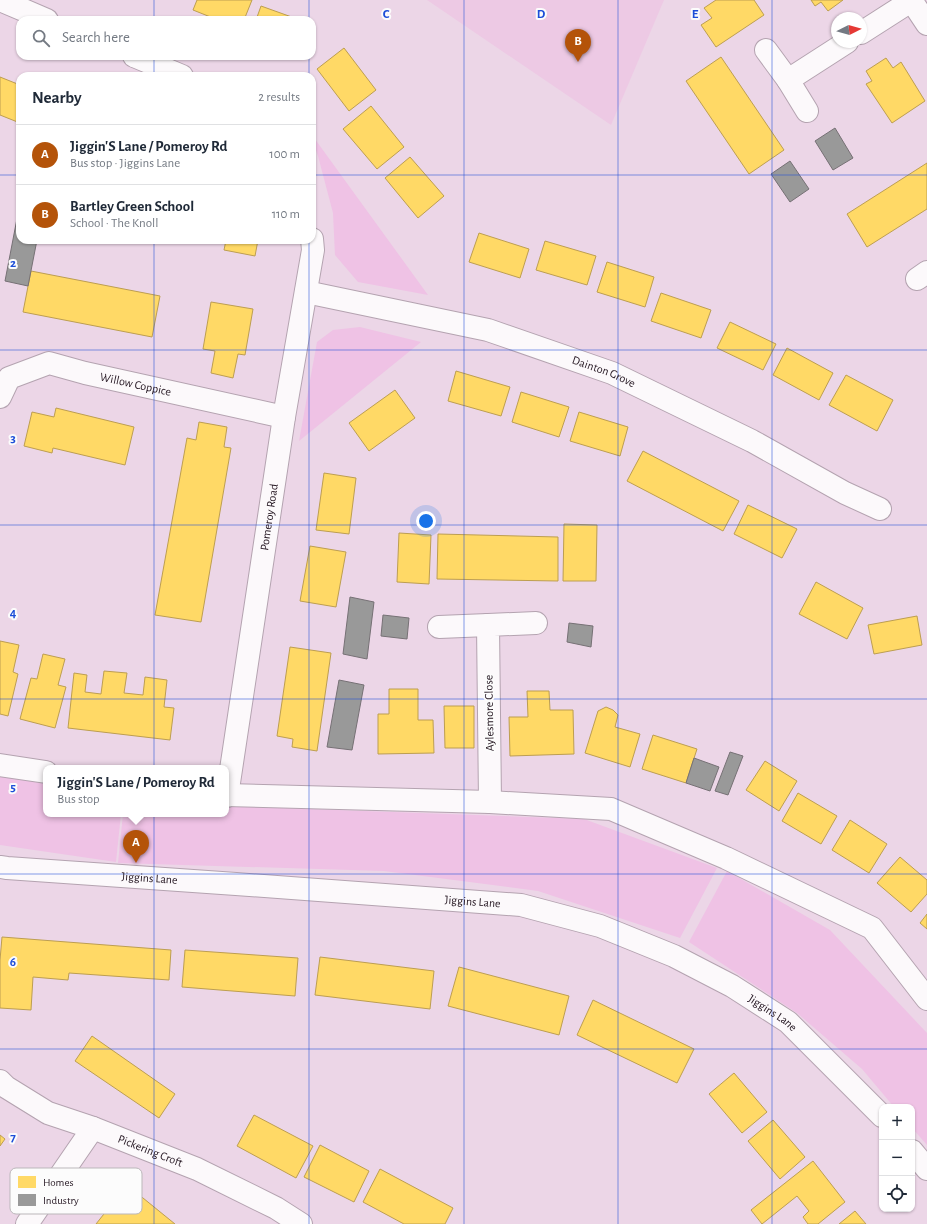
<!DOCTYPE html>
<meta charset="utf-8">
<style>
body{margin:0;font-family:"Alegreya Sans",sans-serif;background:#f6f6f7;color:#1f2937}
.controls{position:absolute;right:12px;bottom:12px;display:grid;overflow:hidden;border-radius:8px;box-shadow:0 1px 3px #0004}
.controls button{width:36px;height:36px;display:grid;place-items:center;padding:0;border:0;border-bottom:1px solid #e0e1e3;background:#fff;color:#1f2937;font:20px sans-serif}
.compass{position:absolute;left:831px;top:12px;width:36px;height:36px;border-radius:50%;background:#fff;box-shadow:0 1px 3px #0004;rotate:84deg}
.you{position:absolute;left:426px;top:521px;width:14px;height:14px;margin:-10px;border:3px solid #fff;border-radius:50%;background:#1a73e8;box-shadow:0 0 0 6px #1a73e833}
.badge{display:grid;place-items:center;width:26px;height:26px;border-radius:50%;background:#b45309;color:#fff;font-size:13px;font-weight:700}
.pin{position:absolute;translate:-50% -33px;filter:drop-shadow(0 1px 2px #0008)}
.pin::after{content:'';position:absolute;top:21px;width:14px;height:12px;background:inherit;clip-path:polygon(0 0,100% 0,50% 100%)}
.popup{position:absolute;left:43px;top:765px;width:186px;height:52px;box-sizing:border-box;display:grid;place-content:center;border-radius:8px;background:#fff;filter:drop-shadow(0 1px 3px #0005);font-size:13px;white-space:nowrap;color:#747a83}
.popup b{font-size:15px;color:#1f2937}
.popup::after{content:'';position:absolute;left:50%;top:100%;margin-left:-8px;border:8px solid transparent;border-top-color:#fff}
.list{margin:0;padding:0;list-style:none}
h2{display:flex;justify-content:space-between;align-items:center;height:52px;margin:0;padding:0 16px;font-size:17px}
h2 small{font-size:13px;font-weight:400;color:#747a83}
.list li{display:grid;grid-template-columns:26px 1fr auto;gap:12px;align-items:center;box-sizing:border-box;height:60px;padding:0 16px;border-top:1px solid #e0e1e3}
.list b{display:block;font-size:15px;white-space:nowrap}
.list p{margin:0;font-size:13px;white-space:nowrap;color:#747a83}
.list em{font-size:13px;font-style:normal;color:#747a83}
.icon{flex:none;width:22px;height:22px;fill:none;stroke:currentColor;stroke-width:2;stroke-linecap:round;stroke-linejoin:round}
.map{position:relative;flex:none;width:927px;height:1224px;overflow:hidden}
.search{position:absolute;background:#fff;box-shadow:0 1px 3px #0004;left:16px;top:16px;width:300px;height:44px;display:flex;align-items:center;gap:10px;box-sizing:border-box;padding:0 14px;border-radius:12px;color:#747a83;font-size:15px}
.panel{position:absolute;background:#fff;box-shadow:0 1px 3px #0004;left:16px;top:72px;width:300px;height:172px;border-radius:12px}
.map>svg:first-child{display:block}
.built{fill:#edc9e4}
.green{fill:#efc2e5}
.homes{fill:#ffd966;stroke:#bd9e51}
.industry{fill:#999;stroke:#767175}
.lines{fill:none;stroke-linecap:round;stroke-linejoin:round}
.minor-casing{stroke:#b4a3b0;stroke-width:24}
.minor{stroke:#fcf9fb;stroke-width:22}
.grid{fill:none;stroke:#1d4ed8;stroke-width:1;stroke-opacity:0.55}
.labels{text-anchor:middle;stroke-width:4;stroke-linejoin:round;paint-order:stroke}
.street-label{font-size:12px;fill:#231520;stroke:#fcfcfc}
.key{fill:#fcfcfc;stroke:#bbb7ba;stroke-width:1}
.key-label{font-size:11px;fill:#231520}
.grid-label{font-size:13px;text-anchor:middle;font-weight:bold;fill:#1d4ed8;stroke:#fcfcfc;stroke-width:4;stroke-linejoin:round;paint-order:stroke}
</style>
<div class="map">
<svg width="927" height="1224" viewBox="0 0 927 1224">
<rect width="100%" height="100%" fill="#ecd6e7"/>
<polygon class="built" points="427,0 664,0 611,125"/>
<g class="green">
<polygon points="312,135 428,295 358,282 335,255 333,213 318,156 312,139"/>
<polygon points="360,327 421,342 299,441 317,342 333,330"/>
<polygon points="0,776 46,784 46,814 121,814 116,862 0,845"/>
<polygon points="226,806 584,819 717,868 680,938 538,891 384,871 118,863 123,814 226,814"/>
<polygon points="727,871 830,930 927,1033 927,1145 912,1128 912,1107 894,1107 862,1069 797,1013 689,942"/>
</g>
<g class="homes">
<polygon points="197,0 252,0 244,20 218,20 193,10"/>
<polygon points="716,0 754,0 764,15 716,47 701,25 712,18 704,8"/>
<polygon points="811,0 843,0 828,11 821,2 815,6"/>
<polygon points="261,6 300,20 256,20"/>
<polygon points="344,48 376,90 349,111 317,69"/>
<polygon points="721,57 784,150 749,174 686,81"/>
<polygon points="886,58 893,68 901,62 925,101 892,123 866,84 872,81 866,71"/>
<polygon points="0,77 20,85 20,123 0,115"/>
<polygon points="371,106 404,147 377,169 343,129"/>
<polygon points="410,157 444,196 418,218 385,178"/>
<polygon points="927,163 927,209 867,247 847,214"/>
<polygon points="479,233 529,249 520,278 469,262"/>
<polygon points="226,240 258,240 255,256 224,250"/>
<polygon points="545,241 596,256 587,285 536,270"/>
<polygon points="607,262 654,277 645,307 597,292"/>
<polygon points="31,271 160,296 152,337 23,312"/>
<polygon points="661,293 711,310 701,338 651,321"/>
<polygon points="211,302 253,309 245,355 238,354 233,378 211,373 215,351 203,349"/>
<polygon points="730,322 776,344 763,370 717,348"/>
<polygon points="787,348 833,373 819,400 773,375"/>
<polygon points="456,371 510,387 501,416 448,401"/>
<polygon points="846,375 893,400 877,431 829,405"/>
<polygon points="395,390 415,418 369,451 349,423"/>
<polygon points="521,392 569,407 559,437 512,422"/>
<polygon points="56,408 134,427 125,465 53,448 52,453 24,446 32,412 54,417"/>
<polygon points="579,412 628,427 620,456 570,441"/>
<polygon points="199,422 227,427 224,447 231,448 201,622 155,615 187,438 196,440"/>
<polygon points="643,451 739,501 723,531 627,481"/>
<polygon points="324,473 356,478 349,534 316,530"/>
<polygon points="748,505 797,529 782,558 734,534"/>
<polygon points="564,524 597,525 596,581 563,581"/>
<polygon points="399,533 431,535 429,584 397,582"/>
<polygon points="438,534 558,537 558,581 437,579"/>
<polygon points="310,546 346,552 336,607 300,601"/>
<polygon points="816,582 863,608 847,639 799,614"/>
<polygon points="917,616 922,645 874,654 868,625"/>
<polygon points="0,641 19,645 13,672 18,674 8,716 0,714"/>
<polygon points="290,647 331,653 317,751 292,747 293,739 277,736"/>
<polygon points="43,654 65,659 58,685 66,687 55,728 20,719 31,678 37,679"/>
<polygon points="104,671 127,673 124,693 143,695 145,677 167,680 164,707 174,708 170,740 68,728 74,673 87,675 85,692 101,694"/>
<polygon points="389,689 418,689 418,720 433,720 434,753 378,754 378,714 389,714"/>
<polygon points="527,691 549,691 550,710 573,710 574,754 510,756 509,717 528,717"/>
<polygon points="444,706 474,706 474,748 445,748"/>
<polygon points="606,707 613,710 618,715 615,727 640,734 630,767 585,753 598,711"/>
<polygon points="653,735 697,749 686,783 642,769"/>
<polygon points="765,761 797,781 779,811 746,790"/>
<polygon points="798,793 837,816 821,844 782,821"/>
<polygon points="850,820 887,844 869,873 832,850"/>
<polygon points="900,857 927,880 927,894 911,912 877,883"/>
<polygon points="927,914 927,929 920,923"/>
<polygon points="2,937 171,950 169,980 69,973 68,980 33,977 31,1010 0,1008 0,960"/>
<polygon points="185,950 298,958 295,996 182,987"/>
<polygon points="320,957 434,971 430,1009 315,995"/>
<polygon points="459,967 569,996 559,1035 448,1006"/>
<polygon points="593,1000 694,1049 677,1083 577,1035"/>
<polygon points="92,1036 175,1094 159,1118 75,1061"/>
<polygon points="734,1073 767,1112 742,1133 709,1094"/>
<polygon points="254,1115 313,1146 296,1178 237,1146"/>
<polygon points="773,1120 805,1157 780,1179 748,1141"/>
<polygon points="0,1135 5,1139 0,1146"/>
<polygon points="320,1145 369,1171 354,1202 304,1177"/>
<polygon points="813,1161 845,1202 818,1224 808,1224 803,1217 809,1211 797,1196 762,1224 751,1210"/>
<polygon points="380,1169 453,1208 445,1224 404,1224 363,1202"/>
<polygon points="127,1185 175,1224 96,1224"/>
<polygon points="855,1211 866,1224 839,1224"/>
</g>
<g class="industry">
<polygon points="835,128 853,158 833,170 815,141"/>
<polygon points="790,161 809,189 790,202 771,174"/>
<polygon points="20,203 20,240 37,240 28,286 5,281"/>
<polygon points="350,597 374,602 367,659 343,654"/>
<polygon points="383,615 409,618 407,639 381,636"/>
<polygon points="569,623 593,626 591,647 567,642"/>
<polygon points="339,680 364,685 352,750 327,747"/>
<polygon points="730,752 743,756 728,795 715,791"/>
<polygon points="694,758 719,767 710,791 686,783"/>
</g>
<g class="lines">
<g class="minor-casing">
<g id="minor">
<polyline points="0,0 47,20"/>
<polyline points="911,0 927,24"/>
<polyline points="861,33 911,1"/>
<polyline points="766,50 788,80 807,111"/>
<polyline points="134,56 182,76"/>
<polyline points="788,80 847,42"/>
<polyline points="917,279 927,272"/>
<path id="s1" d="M306,292L488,330L612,373L752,441L845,493L880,509"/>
<path id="s2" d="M0,397L9,378L49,363L85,373L284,417"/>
<polyline points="439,627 488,625"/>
<polyline points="0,765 46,772"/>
<polyline points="226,795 490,802 611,809 726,858 872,928 927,999"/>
<path id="s3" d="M227,796L284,417L313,250L312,239"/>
<polyline points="490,802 488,625 536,623"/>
<path id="s4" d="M0,867L7,868L236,884L521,905L600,926L674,956L732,986L788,1022L882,1116"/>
<path id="s5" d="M0,1081L6,1087L48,1113L93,1128L197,1169L276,1208L301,1224"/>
<polyline points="912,1151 927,1169"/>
<polyline points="27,1224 93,1128"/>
</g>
</g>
<use href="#minor" class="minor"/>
</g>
<path class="grid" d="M154,0V20M309,0V20M464,0V1224M618,0V1224M772,0V1224M154,56V76M309,56V76M0,175H20M312,175H927M154,240V1224M309,240V1224M0,350H927M0,525H927M0,699H927M0,874H927M0,1049H927"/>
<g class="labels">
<g class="street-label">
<text dy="4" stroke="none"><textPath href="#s1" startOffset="309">Dainton Grove</textPath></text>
<text dy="4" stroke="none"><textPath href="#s2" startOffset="153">Willow Coppice</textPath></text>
<text dy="4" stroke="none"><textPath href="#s3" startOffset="282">Pomeroy Road</textPath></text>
<text transform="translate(489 713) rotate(-91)" y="4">Aylesmore Close</text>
<text dy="4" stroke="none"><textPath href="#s4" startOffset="150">Jiggins Lane</textPath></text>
<text dy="4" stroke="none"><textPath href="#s4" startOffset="474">Jiggins Lane</textPath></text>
<text dy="4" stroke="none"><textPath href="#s4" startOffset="798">Jiggins Lane</textPath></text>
<text dy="4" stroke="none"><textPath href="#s5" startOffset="167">Pickering Croft</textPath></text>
</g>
</g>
<rect x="10" y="1168" width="132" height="46" rx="6" class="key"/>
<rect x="18" y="1176" width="18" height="12" fill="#ffd966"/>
<rect x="18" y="1194" width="18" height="12" fill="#999"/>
<g class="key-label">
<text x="43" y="1186">Homes</text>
<text x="43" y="1204">Industry</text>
</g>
<g class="grid-label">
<text x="386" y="18">C</text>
<text x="541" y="18">D</text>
<text x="695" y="18">E</text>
<text x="13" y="267">2</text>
<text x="13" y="442">3</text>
<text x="13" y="617">4</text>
<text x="13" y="791">5</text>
<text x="13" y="966">6</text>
<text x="13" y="1141">7</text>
</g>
</svg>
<div class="controls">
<button>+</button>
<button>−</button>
<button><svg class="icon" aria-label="locate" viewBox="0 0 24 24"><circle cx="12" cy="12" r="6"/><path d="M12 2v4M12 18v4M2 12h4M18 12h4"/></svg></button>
</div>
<svg class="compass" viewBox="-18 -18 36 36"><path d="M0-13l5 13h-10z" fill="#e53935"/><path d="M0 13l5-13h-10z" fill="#747a83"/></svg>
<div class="you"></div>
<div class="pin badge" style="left:136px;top:863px">A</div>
<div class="popup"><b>Jiggin'S Lane / Pomeroy Rd</b>Bus stop</div>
<div class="pin badge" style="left:578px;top:62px">B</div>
<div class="search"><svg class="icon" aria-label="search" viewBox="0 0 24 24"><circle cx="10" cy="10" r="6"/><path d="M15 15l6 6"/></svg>Search here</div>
<section class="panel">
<h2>Nearby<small>2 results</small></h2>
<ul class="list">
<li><span class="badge">A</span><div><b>Jiggin'S Lane / Pomeroy Rd</b><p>Bus stop · Jiggins Lane</p></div><em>100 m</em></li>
<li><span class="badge">B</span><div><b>Bartley Green School</b><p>School · The Knoll</p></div><em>110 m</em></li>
</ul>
</section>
</div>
